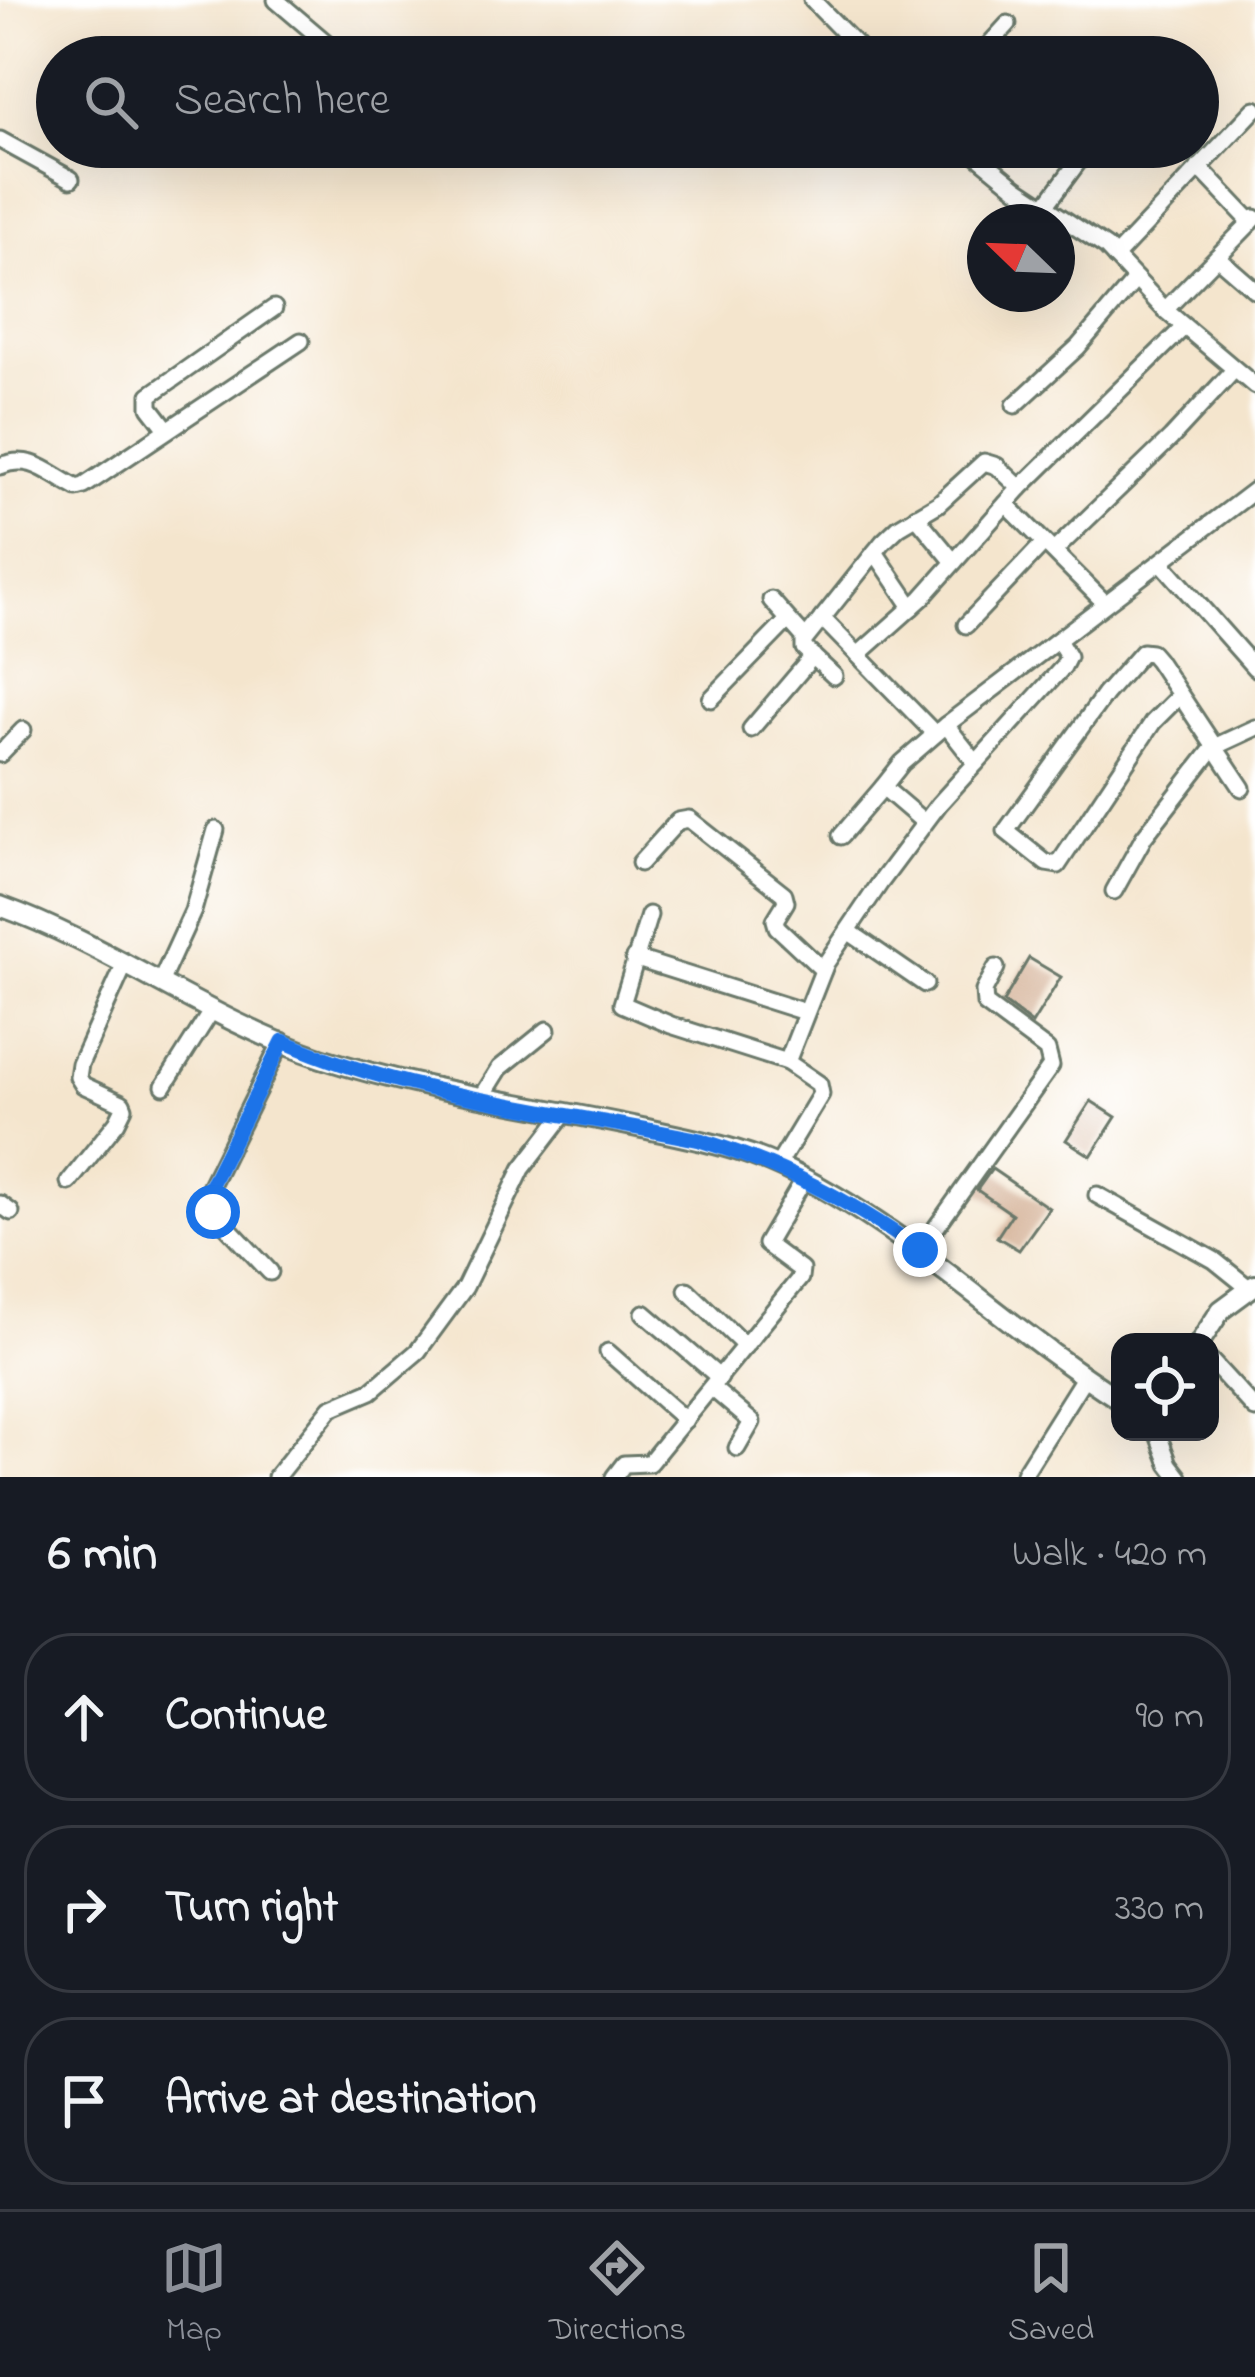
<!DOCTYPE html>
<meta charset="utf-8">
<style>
body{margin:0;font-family:"Indie Flower",sans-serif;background:#242831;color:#f1f3f6}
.controls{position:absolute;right:36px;bottom:36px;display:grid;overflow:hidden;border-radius:24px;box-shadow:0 12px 48px #0002}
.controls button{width:108px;height:108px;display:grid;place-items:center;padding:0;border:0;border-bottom:3px solid #363941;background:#171b24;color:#f1f3f6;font:60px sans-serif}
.compass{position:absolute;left:967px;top:204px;width:108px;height:108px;border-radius:50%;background:#171b24;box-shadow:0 12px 48px #0002;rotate:293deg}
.stop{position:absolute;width:36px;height:36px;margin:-27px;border:9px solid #1a73e8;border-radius:50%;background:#fff}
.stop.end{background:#1a73e8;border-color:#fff;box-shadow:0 3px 12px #0008}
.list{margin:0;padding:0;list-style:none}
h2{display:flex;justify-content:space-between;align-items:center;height:156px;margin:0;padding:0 48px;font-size:51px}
h2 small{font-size:39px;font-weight:400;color:#9ea1a6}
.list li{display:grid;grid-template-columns:78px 1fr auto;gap:36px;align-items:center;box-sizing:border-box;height:168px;margin:0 24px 24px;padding:0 24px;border:3px solid #363941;border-radius:48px}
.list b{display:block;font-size:45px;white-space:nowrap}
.list em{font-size:39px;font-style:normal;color:#9ea1a6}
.icon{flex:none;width:66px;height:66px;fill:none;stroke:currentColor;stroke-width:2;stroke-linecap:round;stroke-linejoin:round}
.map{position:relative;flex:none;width:1255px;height:1477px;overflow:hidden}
.search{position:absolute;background:#171b24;box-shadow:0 12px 48px #0002;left:36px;right:36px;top:36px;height:132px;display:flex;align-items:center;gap:30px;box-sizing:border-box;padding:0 42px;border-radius:66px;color:#9ea1a6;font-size:45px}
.sheet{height:732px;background:#171b24}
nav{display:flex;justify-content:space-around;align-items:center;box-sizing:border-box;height:168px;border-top:3px solid #363941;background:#171b24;font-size:33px;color:#9ea1a6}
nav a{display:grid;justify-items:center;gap:6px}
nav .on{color:#8c9099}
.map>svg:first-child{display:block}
.building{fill:#cfa789}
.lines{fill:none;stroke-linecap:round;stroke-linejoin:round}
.minor-casing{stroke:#6a786a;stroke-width:21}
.tertiary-casing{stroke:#6a786a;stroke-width:24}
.minor{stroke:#fff;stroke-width:15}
.tertiary{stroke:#fff;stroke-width:18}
.route{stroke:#1a73e8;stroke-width:15}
</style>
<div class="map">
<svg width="1255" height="1477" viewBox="0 0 1255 1477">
<rect width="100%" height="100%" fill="#fff"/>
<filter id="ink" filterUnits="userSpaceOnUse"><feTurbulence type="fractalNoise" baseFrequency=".00833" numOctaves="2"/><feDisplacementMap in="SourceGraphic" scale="24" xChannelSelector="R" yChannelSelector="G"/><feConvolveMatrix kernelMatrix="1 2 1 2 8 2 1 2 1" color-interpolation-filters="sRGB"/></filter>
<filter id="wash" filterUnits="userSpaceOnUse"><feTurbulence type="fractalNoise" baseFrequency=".004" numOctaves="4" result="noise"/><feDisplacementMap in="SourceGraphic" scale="48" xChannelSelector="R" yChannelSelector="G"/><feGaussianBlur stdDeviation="2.7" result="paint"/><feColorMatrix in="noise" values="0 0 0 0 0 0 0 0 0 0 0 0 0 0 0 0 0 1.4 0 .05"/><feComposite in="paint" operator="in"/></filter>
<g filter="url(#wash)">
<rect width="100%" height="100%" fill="#f4e5cd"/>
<g id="blocks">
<g class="building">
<polygon points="1029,958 1061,977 1032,1024 1003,1002"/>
<polygon points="1091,1101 1116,1117 1091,1156 1066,1140"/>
<polygon points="992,1169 1049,1208 1019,1250 997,1237 1012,1214 977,1190"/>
</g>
</g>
</g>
<g filter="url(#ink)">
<use href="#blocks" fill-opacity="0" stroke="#6a786a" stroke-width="3"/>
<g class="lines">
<g class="minor-casing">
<g id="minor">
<polyline points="276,0 343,57"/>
<polyline points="812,0 868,57"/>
<polyline points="978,57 1008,24"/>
<polyline points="0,140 71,179"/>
<polyline points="967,147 1017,188 1106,247 1165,310 1255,386"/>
<polyline points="1199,167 1251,222"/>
<polyline points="1046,205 1089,147"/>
<polyline points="1115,257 1255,109"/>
<polyline points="1217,257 1255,290"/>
<polyline points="1165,310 1255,218"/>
<polyline points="1015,405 1078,347 1136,279"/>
<polyline points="167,429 150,407 150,395 274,308"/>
<path d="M0,466C32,453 49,474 77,488L84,486L301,341"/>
<polyline points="1006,504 1105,603"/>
<polyline points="916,516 954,562"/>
<polyline points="1054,551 1171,438 1234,370"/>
<polyline points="875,552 912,607"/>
<polyline points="1162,563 1255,668"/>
<polyline points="771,600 805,638"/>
<polyline points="822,618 935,734"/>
<polyline points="966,625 1044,543"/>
<polyline points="858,655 922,598 1020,488 1184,327"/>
<polyline points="834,676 804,648 804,641 883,542 899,527 938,504 984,462 997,466 1020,488"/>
<polyline points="1180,695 1153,722 1058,865 1046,863 1006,831 1105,694 1142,652 1151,653 1157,660 1242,788"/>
<polyline points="711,699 788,620"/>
<polyline points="946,725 976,763"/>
<polyline points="751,729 813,656"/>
<polyline points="0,754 23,730"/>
<polyline points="883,787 902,763 946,725 1255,490"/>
<polyline points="841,836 883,787 924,822"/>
<polyline points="640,863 678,821 689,819 784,894 786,902 775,920 777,927 823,970"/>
<polyline points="1114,891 1144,837 1214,747 1255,728"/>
<polyline points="649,915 622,1004 671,1025 787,1062"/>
<polyline points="848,931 925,984"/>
<polyline points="634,958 805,1012"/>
<polyline points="160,983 193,911 216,830"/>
<polyline points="164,1086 212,1010"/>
<polyline points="482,1097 500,1068 547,1030"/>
<polyline points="778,1165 821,1094 819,1084 787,1062 826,963 880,883 939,804 1063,667 1068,657 1058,640"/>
<polyline points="69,1182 117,1122 124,1108 122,1103 83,1085 78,1077 80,1064 124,966"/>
<polyline points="1097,1195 1214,1260 1250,1289"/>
<polyline points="0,1204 11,1212"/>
<polyline points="920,1250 1051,1066 1047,1050 985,1004 984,991 996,968"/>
<polyline points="270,1272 219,1218 208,1200 210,1187 282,1041"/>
<polyline points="687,1290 745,1346"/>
<polyline points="644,1313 720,1378"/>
<polyline points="608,1352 685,1420"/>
<polyline points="1210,1360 1255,1409"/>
<polyline points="712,1388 752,1422 737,1448"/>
<polyline points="1157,1432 1169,1464 1179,1477"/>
<polyline points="1024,1473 1085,1376"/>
<polyline points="276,1477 331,1408 371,1391 418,1351 465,1287 522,1169 565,1113"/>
<polyline points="614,1477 624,1464 649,1463 800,1278 801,1270 766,1244 804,1179"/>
</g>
</g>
<g class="tertiary-casing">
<g id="tertiary">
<path d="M0,906C111,946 209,1020 321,1058C425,1092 536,1105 642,1128C689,1138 739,1147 783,1168C908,1227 1004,1327 1120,1400"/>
<polyline points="1200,1342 1221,1310 1255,1285"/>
</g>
</g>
<use href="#minor" class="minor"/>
<use href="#tertiary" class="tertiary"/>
</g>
</g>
<g class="lines" filter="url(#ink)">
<path class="route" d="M213,1212L208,1201L210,1187L283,1041C407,1097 566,1112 700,1140C785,1167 847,1199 920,1250"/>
</g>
</svg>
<div class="controls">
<button><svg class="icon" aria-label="locate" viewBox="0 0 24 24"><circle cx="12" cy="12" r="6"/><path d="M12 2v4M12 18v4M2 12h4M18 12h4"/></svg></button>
</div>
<svg class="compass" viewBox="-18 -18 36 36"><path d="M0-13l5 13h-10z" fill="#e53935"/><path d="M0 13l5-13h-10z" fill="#9ea1a6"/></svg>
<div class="stop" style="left:213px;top:1212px"></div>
<div class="stop end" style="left:920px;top:1250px"></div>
<div class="search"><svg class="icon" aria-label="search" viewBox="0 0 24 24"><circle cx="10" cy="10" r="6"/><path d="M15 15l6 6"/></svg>Search here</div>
</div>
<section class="sheet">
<h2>6 min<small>Walk · 420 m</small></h2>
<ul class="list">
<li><svg class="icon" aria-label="ahead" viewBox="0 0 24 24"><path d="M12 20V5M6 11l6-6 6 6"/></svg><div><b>Continue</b></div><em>90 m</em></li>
<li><svg class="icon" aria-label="right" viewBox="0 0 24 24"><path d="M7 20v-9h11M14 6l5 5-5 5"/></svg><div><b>Turn right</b></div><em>330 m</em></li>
<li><svg class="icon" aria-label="arrive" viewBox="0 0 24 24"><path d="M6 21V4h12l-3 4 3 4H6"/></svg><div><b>Arrive at destination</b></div></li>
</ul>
</section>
<nav>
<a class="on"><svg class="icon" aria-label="map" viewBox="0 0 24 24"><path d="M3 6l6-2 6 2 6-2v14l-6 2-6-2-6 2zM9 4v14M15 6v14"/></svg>Map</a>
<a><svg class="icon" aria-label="directions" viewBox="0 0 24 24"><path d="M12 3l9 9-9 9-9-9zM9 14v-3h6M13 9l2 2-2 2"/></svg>Directions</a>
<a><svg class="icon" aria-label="saved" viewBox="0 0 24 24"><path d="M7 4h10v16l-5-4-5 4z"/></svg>Saved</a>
</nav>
